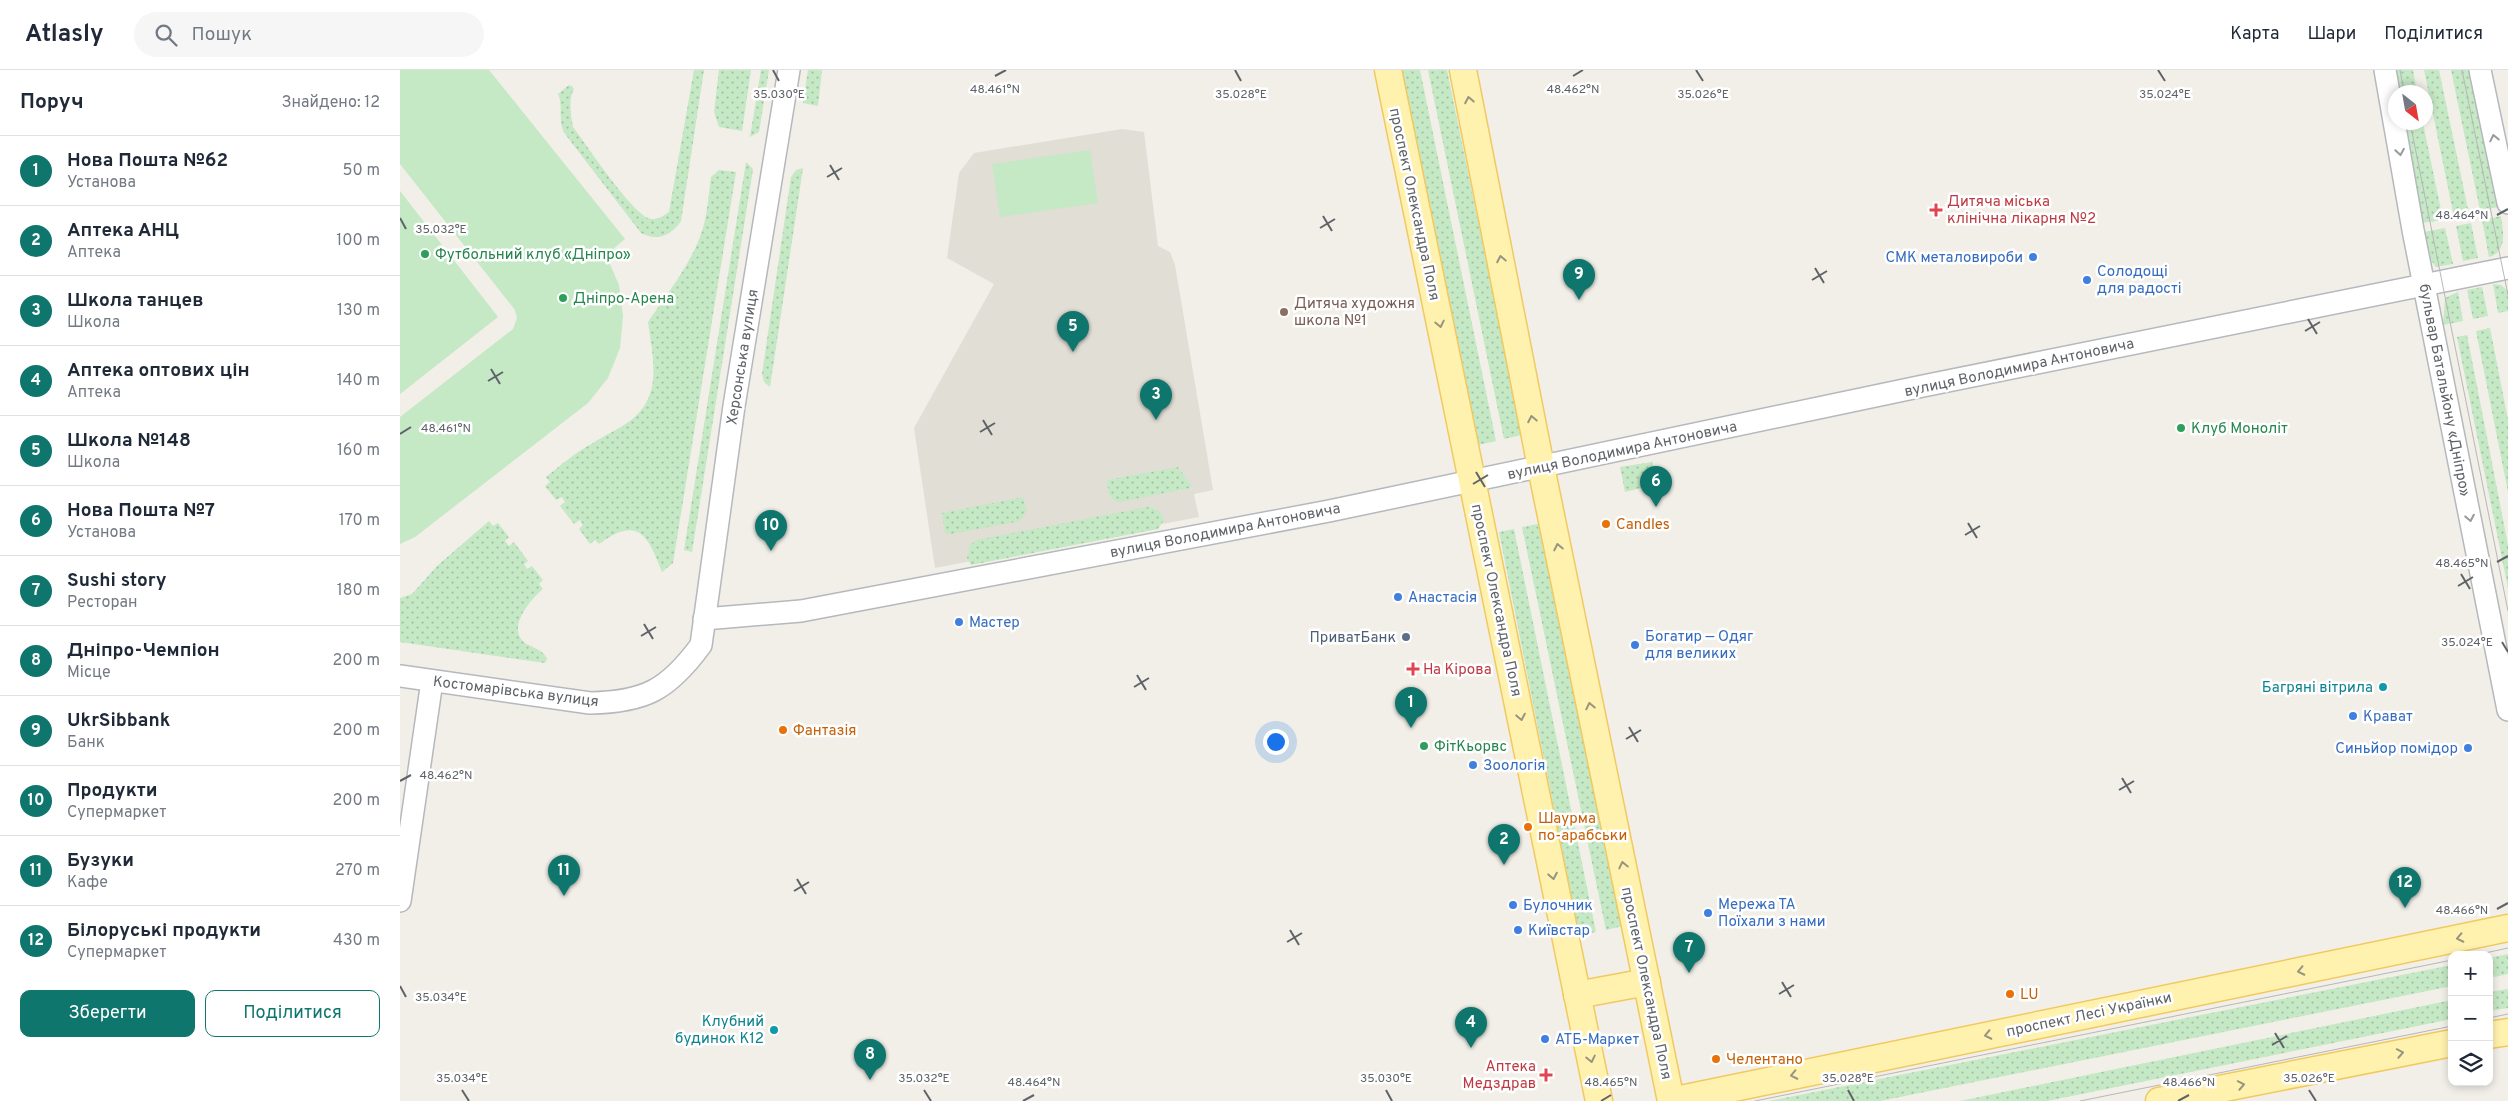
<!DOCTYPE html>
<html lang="uk">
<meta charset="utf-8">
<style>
body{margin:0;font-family:Overpass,sans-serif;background:#f6f6f7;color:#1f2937}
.controls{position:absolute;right:15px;bottom:15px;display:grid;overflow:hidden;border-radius:10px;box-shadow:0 2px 8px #0003}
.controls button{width:45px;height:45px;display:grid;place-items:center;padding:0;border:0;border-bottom:1px solid #e0e1e3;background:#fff;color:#1f2937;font:25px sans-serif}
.compass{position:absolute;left:1988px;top:15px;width:45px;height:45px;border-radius:50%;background:#fff;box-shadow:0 2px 8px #0003;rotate:149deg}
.you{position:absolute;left:875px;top:671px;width:18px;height:18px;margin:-12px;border:4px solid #fff;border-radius:50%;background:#1a73e8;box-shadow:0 0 0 8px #1a73e833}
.badge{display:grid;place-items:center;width:32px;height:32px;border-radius:50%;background:#0f766e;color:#fff;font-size:16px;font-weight:700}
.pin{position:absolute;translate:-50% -41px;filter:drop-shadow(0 1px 2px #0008)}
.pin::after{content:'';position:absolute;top:26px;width:18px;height:15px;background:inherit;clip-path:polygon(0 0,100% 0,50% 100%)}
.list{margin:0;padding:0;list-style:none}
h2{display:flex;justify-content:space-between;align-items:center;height:65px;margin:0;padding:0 20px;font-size:21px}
h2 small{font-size:16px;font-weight:400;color:#747a83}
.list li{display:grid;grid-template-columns:32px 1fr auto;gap:15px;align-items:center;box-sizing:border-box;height:70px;padding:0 20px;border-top:1px solid #e0e1e3}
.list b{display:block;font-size:19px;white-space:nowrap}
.list p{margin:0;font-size:16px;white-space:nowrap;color:#747a83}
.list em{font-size:16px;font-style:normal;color:#747a83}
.actions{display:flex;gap:10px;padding:15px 20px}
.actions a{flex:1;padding:11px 0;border:1px solid #0f766e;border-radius:10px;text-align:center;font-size:18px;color:#0f766e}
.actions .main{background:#0f766e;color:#fff}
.icon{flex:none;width:28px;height:28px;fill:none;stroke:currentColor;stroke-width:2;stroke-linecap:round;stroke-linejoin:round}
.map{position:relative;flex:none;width:2108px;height:1031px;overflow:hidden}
header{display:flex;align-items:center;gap:30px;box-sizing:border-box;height:70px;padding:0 25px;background:#fff;border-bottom:1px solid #e0e1e3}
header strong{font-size:24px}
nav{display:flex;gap:28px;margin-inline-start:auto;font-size:18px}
.search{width:350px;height:45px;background:#f6f6f7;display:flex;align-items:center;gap:12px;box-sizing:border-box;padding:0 18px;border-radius:28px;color:#747a83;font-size:19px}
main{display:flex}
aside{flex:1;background:#fff}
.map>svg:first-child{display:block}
.education{fill:#e1ded6}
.grass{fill:url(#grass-dots)}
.garden{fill:#c5e8c5}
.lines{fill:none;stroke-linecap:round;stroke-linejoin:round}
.minor-casing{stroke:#b5b8bc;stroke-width:24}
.major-casing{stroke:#f2c960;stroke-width:29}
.minor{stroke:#fff;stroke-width:21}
.major{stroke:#fff2af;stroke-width:26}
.tram{stroke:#b6b7b8;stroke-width:1}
.oneway{stroke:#979581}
.oneway2{stroke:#979a9d}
.ticks{fill:none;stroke:#5f6368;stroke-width:2}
.health-dot{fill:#e0444e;stroke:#fff;stroke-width:2}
.leisure-dot{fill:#2e9e5b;stroke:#fff;stroke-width:2}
.shop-dot{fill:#3f7fe0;stroke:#fff;stroke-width:2}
.education-dot{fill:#8d6e63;stroke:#fff;stroke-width:2}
.food-dot{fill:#e8710a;stroke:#fff;stroke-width:2}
.service-dot{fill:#5c6f8a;stroke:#fff;stroke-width:2}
.culture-dot{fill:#0f9aa8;stroke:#fff;stroke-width:2}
.labels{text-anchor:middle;stroke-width:5;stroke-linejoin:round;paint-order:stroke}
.health-label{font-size:15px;fill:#be3a42;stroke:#fff;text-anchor:start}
.street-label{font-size:15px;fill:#5f6368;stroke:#fff}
.leisure-label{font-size:15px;fill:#27864d;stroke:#fff;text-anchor:start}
.shop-label{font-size:15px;fill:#366cbe;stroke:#fff;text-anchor:start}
.education-label{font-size:15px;fill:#785e54;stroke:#fff;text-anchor:start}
.food-label{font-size:15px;fill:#c56008;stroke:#fff;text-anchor:start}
.service-label{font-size:15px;fill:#4e5e75;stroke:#fff;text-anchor:end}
.culture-label{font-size:15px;fill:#0d838f;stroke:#fff;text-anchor:end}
.ticks-label{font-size:12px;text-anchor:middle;fill:#5f6368;stroke:#fff;stroke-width:5;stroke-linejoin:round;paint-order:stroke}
</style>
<header>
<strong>Atlasly</strong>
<div class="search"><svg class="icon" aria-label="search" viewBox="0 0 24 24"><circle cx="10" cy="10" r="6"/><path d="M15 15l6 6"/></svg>Пошук</div>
<nav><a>Карта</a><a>Шари</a><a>Поділитися</a></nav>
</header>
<main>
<aside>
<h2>Поруч<small>Знайдено: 12</small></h2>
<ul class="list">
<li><span class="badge">1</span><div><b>Нова Пошта №62</b><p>Установа</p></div><em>50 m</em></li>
<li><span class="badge">2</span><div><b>Аптека АНЦ</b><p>Аптека</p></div><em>100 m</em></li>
<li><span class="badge">3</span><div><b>Школа танцев</b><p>Школа</p></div><em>130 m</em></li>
<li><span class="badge">4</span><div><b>Аптека оптових цін</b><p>Аптека</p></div><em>140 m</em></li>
<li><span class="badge">5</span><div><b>Школа №148</b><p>Школа</p></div><em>160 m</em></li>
<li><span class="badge">6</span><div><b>Нова Пошта №7</b><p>Установа</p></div><em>170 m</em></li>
<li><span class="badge">7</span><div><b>Sushi story</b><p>Ресторан</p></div><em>180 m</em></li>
<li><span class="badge">8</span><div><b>Дніпро-Чемпіон</b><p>Місце</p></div><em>200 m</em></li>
<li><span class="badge">9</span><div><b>UkrSibbank</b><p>Банк</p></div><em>200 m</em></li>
<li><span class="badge">10</span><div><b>Продукти</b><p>Супермаркет</p></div><em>200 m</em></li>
<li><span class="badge">11</span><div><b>Бузуки</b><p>Кафе</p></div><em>270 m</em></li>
<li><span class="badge">12</span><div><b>Білоруські продукти</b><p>Супермаркет</p></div><em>430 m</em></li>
</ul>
<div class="actions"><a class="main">Зберегти</a><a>Поділитися</a></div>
</aside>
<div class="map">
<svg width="2108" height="1031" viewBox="0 0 2108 1031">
<defs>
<pattern id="grass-dots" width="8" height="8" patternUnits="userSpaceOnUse" patternTransform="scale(1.25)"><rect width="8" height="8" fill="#c5e8c5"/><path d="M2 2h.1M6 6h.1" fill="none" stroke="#a3c0a4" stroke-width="1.8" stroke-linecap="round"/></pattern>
</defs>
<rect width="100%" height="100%" fill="#f1efe8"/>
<polygon class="education" points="722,59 744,62 758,176 770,182 775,195 813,420 794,424 799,447 535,498 514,358 594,214 547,188 559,103 574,83"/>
<g class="grass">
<path d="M294,0H304L281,151C272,165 257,172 241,163L165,64C157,50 164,36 158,24L169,15L172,16L174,19C168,29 171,46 173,57C186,74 234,147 251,149C258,150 263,146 269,142Z"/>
<polygon points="319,0 351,0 342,61 319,57 314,42"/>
<polygon points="361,0 369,0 359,62 350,67"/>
<polygon points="408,0 422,0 418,36 403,33"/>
<polygon points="1002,0 1020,0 1096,371 1078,375"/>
<polygon points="1028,0 1047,0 1122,365 1104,369"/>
<polygon points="1992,0 2013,0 2017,22 1996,22"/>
<polygon points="2024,0 2039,0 2069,144 2054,147"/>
<polygon points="2051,0 2071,0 2099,137 2080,140"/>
<polygon points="2002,53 2023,53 2043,150 2022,153"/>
<polygon points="346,92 353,99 292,482 284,480"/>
<polygon points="403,98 370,317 364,312 362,304 391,107 396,100"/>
<path d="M319,100L336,102L273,493L262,502C248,465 238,445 199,474L195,470L190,474L179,459L183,455L180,450L174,454L160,436L165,432L162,427L156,430L145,416L150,412L146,407C161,395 176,382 193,373C218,357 244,351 252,317C256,297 251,273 248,252C269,221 297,187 305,150C308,136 309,121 311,107Z"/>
<path d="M2101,146C2103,161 2108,181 2089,187L2082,150Z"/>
<polygon points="2071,153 2078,188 2063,191 2056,156"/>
<polygon points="2045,158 2053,194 2036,197 2030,189 2024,162"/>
<polygon points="2093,214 2101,215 2108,221 2108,241 2098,243"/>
<polygon points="2082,217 2088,246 2073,249 2067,220"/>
<polygon points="2058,222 2063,251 2043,255 2045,228"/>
<polygon points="2090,258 2108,350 2108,422 2076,261"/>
<polygon points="2067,265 2108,475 2108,518 2057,267"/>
<polygon points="1252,392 1255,405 1241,418 1225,422 1220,397"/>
<path d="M778,397L791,415L790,418L719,432C708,429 708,420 707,410Z"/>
<polygon points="623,427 627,441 620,451 551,464 545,463 542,443"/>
<path d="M747,437C756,438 761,441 764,450L758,459L571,495L567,488L570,475L577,470Z"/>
<path d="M89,451L93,456L98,453L109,467L105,471L109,476L114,472L128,491L124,494L127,499L132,496L143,510L139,514L143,519C130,530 106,558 125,573C133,578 144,580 147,589L145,593L0,572V528L12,524L37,496Z"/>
<polygon points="1138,454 1223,856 1206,860 1122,457"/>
<polygon points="1114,459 1196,862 1179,865 1099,462"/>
<polygon points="2108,884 2108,904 2089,908 2089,888"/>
<polygon points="2052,895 2052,916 1480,1031 1369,1031"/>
<polygon points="2108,919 2108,938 2089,941 2089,922"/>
<polygon points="2052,930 2052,949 1647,1031 1560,1031"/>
</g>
<g class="garden">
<polygon points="0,0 89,0 225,169 206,185 219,215 223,246 220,278 208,308 188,333 15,467 0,474 0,347 113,259 117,248 115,240 0,94"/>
<polygon points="690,80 698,133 600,147 592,94"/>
<polygon points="0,121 98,247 0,324"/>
</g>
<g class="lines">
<g class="minor-casing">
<g id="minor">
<polyline points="1985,0 2013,160 2108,640"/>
<polyline points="2080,0 2108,133"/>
<polyline points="304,549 401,541 929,441 1523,316 2108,198"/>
<path d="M0,606L190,633C245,632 268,620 301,575L334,336L389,0"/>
<polyline points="0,831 32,611"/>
</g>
</g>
<g class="major-casing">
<g id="major">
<polyline points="988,0 1199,1031"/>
<polyline points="1063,0 1141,397 1271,1031"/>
<polyline points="1177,925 1247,912"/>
<polyline points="2089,965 2108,962"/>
<polyline points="1271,1031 2108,858"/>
<polyline points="1759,1031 2052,973"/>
</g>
</g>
<use href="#minor" class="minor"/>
<use href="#major" class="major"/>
<g class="tram">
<polyline points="2000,0 2004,22"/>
<polyline points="2062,0 2108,225"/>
<polyline points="2010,52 2108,541"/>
<polyline points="2076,885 2108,878"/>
<polyline points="2089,948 2108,944"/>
<polyline points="1355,1031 2052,890"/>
<polyline points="1680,1031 2052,956"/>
</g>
</g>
<defs><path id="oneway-chevron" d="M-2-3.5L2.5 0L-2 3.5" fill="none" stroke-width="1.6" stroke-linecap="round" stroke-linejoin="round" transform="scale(1.25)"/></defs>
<g class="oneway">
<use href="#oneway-chevron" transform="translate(1069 30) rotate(-101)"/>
<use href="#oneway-chevron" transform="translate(1101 189) rotate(-101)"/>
<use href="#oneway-chevron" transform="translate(1040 254) rotate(78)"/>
<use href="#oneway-chevron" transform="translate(1132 349) rotate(-101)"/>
<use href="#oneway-chevron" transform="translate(1158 477) rotate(-102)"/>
<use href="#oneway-chevron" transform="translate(1190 636) rotate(-102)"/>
<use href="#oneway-chevron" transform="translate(1121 647) rotate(79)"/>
<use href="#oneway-chevron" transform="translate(1223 795) rotate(-102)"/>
<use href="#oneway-chevron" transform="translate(1153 806) rotate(79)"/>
<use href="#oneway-chevron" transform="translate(2060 868) rotate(168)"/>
<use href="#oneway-chevron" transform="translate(1901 901) rotate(168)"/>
<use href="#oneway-chevron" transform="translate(1588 965) rotate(168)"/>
<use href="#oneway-chevron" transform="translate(2000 983) rotate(-11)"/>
<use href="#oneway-chevron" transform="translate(1191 989) rotate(78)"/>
<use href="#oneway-chevron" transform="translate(1394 1005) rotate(168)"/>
<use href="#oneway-chevron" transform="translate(1841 1015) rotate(-11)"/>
</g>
<g class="oneway2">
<use href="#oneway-chevron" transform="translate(2094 68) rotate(-102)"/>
<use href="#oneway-chevron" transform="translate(2000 82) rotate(81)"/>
<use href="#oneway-chevron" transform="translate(2070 448) rotate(79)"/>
</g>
<path class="ticks" d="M373,0L379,11M835,0L841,11M1296,0L1303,11M1758,0L1765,11M595,6L606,0M1173,6L1183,0M430,95L439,110M427,107L442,98M2097,145L2108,139M923,146L932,161M0,148L6,159M920,158L935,149M1415,198L1424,213M1412,210L1427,201M1908,249L1917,264M1905,261L1920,252M91,299L100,314M88,311L103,302M583,350L592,365M580,362L595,353M0,364L11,357M1076,402L1085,417M1073,414L1088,405M1568,453L1577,468M1565,465L1580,456M2097,492L2108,486M2061,504L2070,519M2058,516L2073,507M244,554L253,569M241,566L256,557M2102,572L2108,582M737,605L746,620M734,617L749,608M1229,657L1238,672M1226,669L1241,660M1722,708L1731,723M0,711L11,705M1719,720L1734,711M397,809L406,824M394,821L409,812M2097,839L2108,833M890,860L899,875M887,872L902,863M1382,912L1391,927M0,916L6,927M1379,924L1394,915M1875,963L1884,978M1872,975L1887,966M62,1020L69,1031M524,1020L531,1031M986,1020L992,1031M1448,1020L1454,1031M1909,1020L1916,1031M623,1031L634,1025M1201,1031L1211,1025M1778,1031L1789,1025"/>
<g class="health-dot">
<path d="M1533.5 132.5h5v5h5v5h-5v5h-5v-5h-5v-5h5z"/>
<path d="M1010.5 591.5h5v5h5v5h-5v5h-5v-5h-5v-5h5z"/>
<path d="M1143.5 997.5h5v5h5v5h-5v5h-5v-5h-5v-5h5z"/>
</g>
<g class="leisure-dot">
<circle cx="25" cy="184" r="5"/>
<circle cx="163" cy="228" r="5"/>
<circle cx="1781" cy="358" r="5"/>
<circle cx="1024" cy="676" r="5"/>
</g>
<g class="shop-dot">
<circle cx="1633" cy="187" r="5"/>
<circle cx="1687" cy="210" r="5"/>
<circle cx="998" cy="527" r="5"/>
<circle cx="559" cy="552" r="5"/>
<circle cx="1235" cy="575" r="5"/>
<circle cx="1953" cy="646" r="5"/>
<circle cx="2068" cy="678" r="5"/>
<circle cx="1073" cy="695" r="5"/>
<circle cx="1113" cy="835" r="5"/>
<circle cx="1308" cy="843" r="5"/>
<circle cx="1118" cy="860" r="5"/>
<circle cx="1145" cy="969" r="5"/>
</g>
<circle class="education-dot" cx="884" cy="242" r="5"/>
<g class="food-dot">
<circle cx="1206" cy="454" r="5"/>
<circle cx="383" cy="660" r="5"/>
<circle cx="1128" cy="757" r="5"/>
<circle cx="1610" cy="924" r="5"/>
<circle cx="1316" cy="989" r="5"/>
</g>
<circle class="service-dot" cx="1006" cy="567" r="5"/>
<g class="culture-dot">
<circle cx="1983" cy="617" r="5"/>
<circle cx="374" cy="960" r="5"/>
</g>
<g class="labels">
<g class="health-label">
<text x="1547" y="136">Дитяча міська<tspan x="1547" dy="17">клінічна лікарня №2</tspan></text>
<text x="1023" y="604">На Кірова</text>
<text x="1136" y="1001" text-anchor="end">Аптека<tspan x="1136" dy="17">Медздрав</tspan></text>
</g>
<g class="street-label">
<text transform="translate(1015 134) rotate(78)" y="5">проспект Олександра Поля</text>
<text transform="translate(342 287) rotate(-81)" y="5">Херсонська вулиця</text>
<text transform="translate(1619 297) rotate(-12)" y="5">вулиця Володимира Антоновича</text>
<text transform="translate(2045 320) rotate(79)" y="5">бульвар Батальйону «Дніпро»</text>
<text transform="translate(1222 380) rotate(-12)" y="5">вулиця Володимира Антоновича</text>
<text transform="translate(825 460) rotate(-11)" y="5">вулиця Володимира Антоновича</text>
<text transform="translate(1097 530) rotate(78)" y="5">проспект Олександра Поля</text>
<text transform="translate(116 621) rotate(7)" y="5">Костомарівська вулиця</text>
<text transform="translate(1247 913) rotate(78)" y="5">проспект Олександра Поля</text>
<text transform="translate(1689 944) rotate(-12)" y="5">проспект Лесі Українки</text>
</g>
<g class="leisure-label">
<text x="35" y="189">Футбольний клуб «Дніпро»</text>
<text x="173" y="233">Дніпро-Арена</text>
<text x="1791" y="363">Клуб Моноліт</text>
<text x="1034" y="681">ФiтКьорвс</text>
</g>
<g class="shop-label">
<text x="1623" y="192" text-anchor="end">СМК металовироби</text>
<text x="1697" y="206">Солодощі<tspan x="1697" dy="17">для радості</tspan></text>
<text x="1008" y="532">Анастасія</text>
<text x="569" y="557">Мастер</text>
<text x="1245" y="571">Богатир — Одяг<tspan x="1245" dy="17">для великих</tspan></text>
<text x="1963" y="651">Крават</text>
<text x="2058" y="683" text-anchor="end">Синьйор помідор</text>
<text x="1083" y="700">Зоологія</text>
<text x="1318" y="839">Мережа ТА<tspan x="1318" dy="17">Поїхали з нами</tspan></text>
<text x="1123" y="840">Булочник</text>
<text x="1128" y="865">Київстар</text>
<text x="1155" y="974">АТБ-Маркет</text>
</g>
<g class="education-label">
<text x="894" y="238">Дитяча художня<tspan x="894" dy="17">школа №1</tspan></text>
</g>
<g class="food-label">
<text x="1216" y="459">Candles</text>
<text x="393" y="665">Фантазія</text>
<text x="1138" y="753">Шаурма<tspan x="1138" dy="17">по-арабськи</tspan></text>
<text x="1620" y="929">LU</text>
<text x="1326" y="994">Челентано</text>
</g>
<g class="service-label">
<text x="996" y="572">ПриватБанк</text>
</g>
<g class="culture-label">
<text x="1973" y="622">Багряні вітрила</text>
<text x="364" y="956">Клубний<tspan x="364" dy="17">будинок К12</tspan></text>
</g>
</g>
<g class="ticks-label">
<text x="595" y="23">48.461°N</text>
<text x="1173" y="23">48.462°N</text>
<text x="379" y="28">35.030°E</text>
<text x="841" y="28">35.028°E</text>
<text x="1303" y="28">35.026°E</text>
<text x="1765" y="28">35.024°E</text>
<text x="2062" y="149">48.464°N</text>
<text x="41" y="163">35.032°E</text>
<text x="46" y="362">48.461°N</text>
<text x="2062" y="497">48.465°N</text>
<text x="2067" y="576">35.024°E</text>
<text x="46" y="709">48.462°N</text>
<text x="2062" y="844">48.466°N</text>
<text x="41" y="931">35.034°E</text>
<text x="62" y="1012">35.034°E</text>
<text x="524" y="1012">35.032°E</text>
<text x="986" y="1012">35.030°E</text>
<text x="1448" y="1012">35.028°E</text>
<text x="1909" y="1012">35.026°E</text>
<text x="634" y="1016">48.464°N</text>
<text x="1211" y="1016">48.465°N</text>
<text x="1789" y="1016">48.466°N</text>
</g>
</svg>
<div class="controls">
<button>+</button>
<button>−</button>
<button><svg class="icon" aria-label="layers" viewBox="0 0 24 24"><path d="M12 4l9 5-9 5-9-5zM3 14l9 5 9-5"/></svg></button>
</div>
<svg class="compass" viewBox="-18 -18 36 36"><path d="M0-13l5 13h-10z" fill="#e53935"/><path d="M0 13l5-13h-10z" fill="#747a83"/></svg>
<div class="you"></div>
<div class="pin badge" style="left:1011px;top:658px">1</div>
<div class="pin badge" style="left:1104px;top:795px">2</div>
<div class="pin badge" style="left:756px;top:350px">3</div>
<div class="pin badge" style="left:1071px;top:978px">4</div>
<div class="pin badge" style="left:673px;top:282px">5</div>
<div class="pin badge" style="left:1256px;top:437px">6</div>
<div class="pin badge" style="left:1289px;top:903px">7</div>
<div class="pin badge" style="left:470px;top:1010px">8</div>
<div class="pin badge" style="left:1179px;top:230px">9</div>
<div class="pin badge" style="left:371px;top:481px">10</div>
<div class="pin badge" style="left:164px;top:826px">11</div>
<div class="pin badge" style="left:2005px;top:838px">12</div>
</div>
</main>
